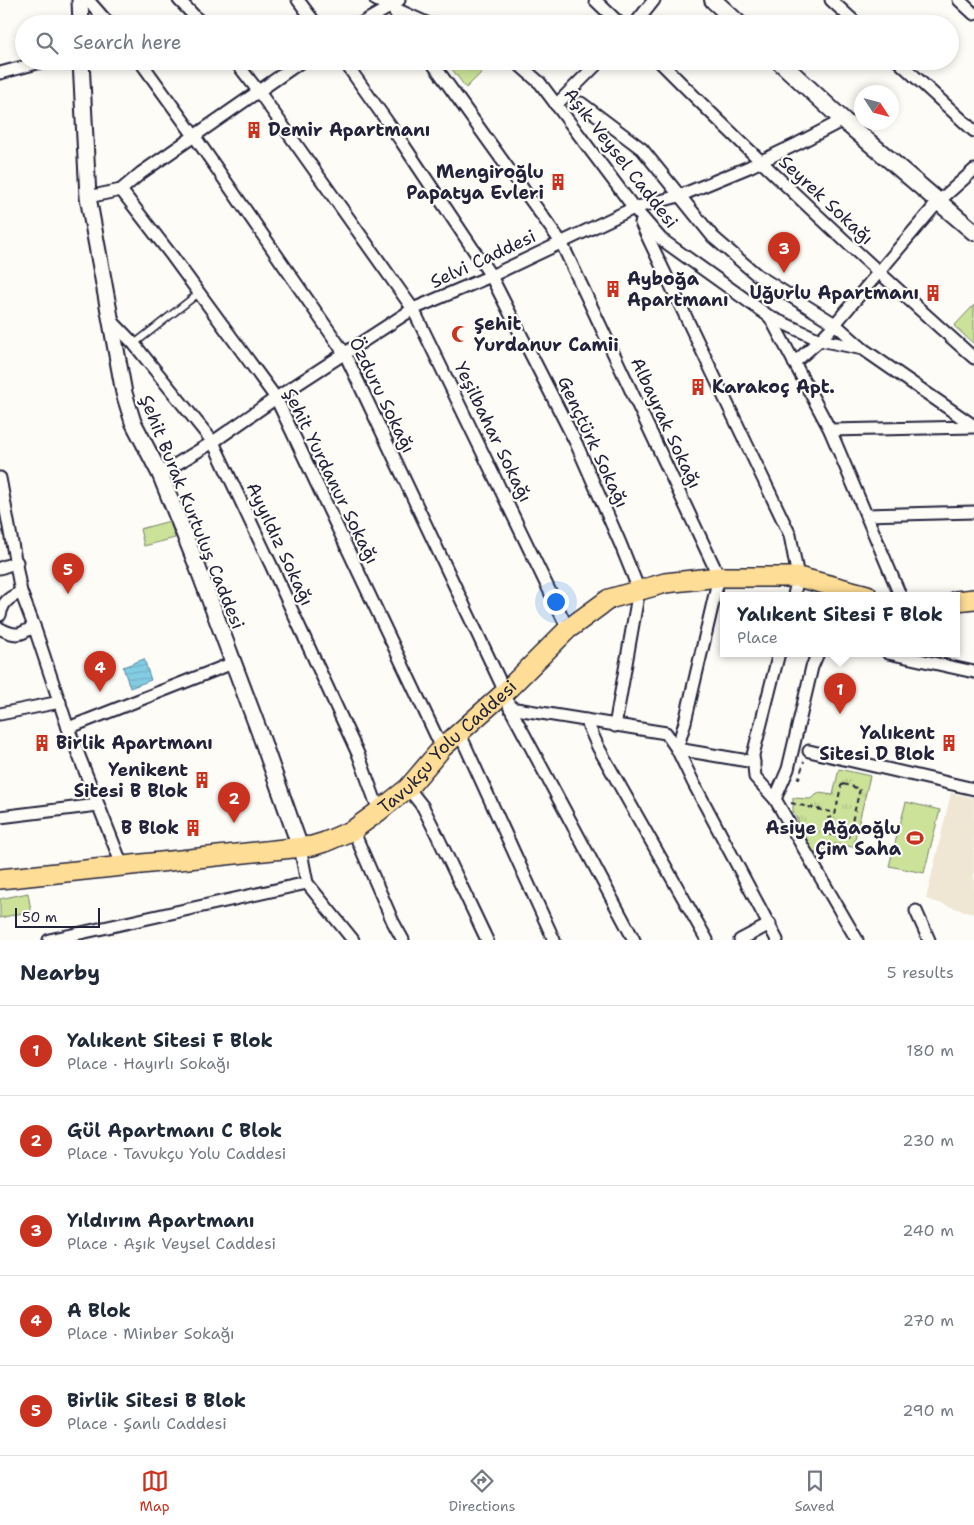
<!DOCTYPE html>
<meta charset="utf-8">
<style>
body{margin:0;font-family:"Shantell Sans",sans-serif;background:#f6f6f7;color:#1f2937}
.compass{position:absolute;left:854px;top:85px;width:45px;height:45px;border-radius:50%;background:#fff;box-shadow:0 2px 8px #0003;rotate:126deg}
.scale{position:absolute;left:15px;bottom:12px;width:85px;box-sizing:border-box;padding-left:5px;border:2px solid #22223b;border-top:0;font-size:14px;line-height:18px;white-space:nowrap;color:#22223b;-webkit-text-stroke:4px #fdfcf7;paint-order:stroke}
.you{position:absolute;left:555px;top:601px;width:18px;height:18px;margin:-12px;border:4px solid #fff;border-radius:50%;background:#1a73e8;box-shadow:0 0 0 8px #1a73e833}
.badge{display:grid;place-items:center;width:32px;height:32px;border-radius:50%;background:#c8321e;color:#fff;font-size:16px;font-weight:700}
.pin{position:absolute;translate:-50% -41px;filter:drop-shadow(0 1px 2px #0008)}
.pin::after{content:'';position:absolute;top:26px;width:18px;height:15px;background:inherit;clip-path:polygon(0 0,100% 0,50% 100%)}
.popup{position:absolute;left:720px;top:592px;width:240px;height:65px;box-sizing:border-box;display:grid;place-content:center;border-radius:0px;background:#fff;filter:drop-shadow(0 1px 4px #0005);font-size:16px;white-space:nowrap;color:#747a83}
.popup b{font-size:19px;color:#1f2937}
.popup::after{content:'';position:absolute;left:50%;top:100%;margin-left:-10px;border:10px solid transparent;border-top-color:#fff}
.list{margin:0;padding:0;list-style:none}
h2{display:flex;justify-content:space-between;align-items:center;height:65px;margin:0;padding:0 20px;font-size:21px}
h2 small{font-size:16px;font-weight:400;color:#747a83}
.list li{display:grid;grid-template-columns:32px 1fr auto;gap:15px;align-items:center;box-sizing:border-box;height:90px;padding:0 20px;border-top:1px solid #e0e1e3}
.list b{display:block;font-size:19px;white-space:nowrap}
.list p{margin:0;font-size:16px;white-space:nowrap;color:#747a83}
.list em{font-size:16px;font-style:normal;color:#747a83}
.icon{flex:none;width:28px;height:28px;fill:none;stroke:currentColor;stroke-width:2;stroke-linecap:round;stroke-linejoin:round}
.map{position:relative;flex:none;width:974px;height:940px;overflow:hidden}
.search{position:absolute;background:#fff;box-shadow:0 2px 8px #0003;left:15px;right:15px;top:15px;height:55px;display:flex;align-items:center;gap:12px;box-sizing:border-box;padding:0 18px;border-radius:28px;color:#747a83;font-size:19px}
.sheet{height:515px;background:#fff}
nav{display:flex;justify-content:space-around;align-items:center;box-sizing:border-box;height:70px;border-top:1px solid #e0e1e3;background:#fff;font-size:14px;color:#747a83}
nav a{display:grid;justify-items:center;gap:2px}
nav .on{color:#c8321e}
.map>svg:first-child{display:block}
.built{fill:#efe6d4}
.grass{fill:#cbe298;stroke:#76826a}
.park{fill:url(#park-tufts);stroke:#76826a}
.water{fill:url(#water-rules);stroke:#5c89a0}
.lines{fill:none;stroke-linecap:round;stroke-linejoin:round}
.service-casing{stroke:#22223b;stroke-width:9}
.minor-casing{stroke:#22223b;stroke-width:15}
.tertiary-casing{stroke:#22223b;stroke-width:19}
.secondary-casing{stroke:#22223b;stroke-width:20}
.primary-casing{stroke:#22223b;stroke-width:22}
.path{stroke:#22223b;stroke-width:2;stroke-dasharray:5 4;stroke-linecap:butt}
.service{stroke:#fdfcf7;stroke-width:5.5}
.minor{stroke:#fdfcf7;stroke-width:11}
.tertiary{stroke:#fdfcf7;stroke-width:15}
.secondary{stroke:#fdfcf7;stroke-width:16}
.primary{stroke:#fedd96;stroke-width:19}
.labels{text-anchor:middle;stroke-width:4.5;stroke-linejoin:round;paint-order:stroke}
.poi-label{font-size:18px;font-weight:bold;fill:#22223b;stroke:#fdfcf7;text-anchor:end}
.street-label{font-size:18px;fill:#22223b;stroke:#fdfcf7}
</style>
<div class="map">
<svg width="974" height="940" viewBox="0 0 974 940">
<defs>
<pattern id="park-tufts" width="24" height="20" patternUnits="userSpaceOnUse" patternTransform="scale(1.25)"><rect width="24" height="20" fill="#cbe298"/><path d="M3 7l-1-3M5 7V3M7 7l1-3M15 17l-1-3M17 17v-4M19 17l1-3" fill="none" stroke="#aec284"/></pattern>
<pattern id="water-rules" width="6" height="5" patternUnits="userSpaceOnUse" patternTransform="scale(1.25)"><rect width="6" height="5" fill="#83cde4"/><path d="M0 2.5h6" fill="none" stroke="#71b0c4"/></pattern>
</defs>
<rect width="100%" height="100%" fill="#fdfcf7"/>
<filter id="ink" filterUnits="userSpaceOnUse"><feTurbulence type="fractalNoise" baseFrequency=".02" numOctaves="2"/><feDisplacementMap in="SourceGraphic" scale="10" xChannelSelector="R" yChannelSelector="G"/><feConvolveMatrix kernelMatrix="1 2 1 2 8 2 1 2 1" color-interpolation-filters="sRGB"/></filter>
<g filter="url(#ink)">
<polygon class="built" points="951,793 974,798 974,914 926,899"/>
<g class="grass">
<polygon points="974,305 974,344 954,326"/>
<polygon points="170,521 175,538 144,546 140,529"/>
<polygon points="906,802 940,810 924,873 889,866"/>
<polygon points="28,893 31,911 0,918 0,899"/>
</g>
<g class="park">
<polygon points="446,61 488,61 480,74 466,88"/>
<polygon points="839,769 870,776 853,847 836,844 814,854 793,811 793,798 810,799 819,793 833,795"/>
</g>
<polygon class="water" points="144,659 151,680 130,688 123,667"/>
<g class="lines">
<g class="service-casing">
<polyline id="service" points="134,344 199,293"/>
</g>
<g class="minor-casing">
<g id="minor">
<polyline points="88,0 109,24"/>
<polyline points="179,0 202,24"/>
<polyline points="298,0 316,24"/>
<polyline points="376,0 429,24"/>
<polyline points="595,0 620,24"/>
<polyline points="831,0 857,24"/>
<polyline points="959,0 974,14"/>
<polyline points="392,8 403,24"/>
<polyline points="360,24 390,7 399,0"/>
<polyline points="635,24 654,0"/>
<polyline points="140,61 195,137 345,354 505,692 510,708 634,940"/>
<polyline points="235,61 259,92 413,309 568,629"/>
<polyline points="344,61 401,141 491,276 576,443 620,543 639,590 615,726"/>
<polyline points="431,61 561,242 719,577 685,722 677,749 754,762"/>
<polyline points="515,61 540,83 634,208 661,239 770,317 820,340 863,349 974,426"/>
<path d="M659,61C761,164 866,262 974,358"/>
<polyline points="898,61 974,131"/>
<polyline points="0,73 45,61"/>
<polyline points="581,103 642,149 713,237 757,275 835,324 862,348"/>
<polyline points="556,105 600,61"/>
<polyline points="121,190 172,256 276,398 442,748"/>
<polyline points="88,197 121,190 141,173 302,61"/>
<polyline points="641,223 790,535 798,577 794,595"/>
<polyline points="770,317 830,430 900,595"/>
<polyline points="110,319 134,344 213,442 271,565 359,756 379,811"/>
<polyline points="794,363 820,340 835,324 938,202 974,170"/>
<polyline points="830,430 974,427"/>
<polyline points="160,474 213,442 276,398 413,309 491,276 634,208 679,196 749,167 797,144 843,120"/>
<polyline points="0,478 21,592 34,626 68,728 122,865"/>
<polyline points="866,515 974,512"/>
<polyline points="0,568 17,562"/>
<path d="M0,615C3,601 9,598 21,592"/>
<path d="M1,629C16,637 21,635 34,626"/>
<polyline points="779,653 753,755 755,777 775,799 857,940"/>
<polyline points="888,653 974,672"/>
<polyline points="510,708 666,733 677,749 694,784 777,940"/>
<polyline points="0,714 60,702"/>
<polyline points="586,720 598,747 707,940"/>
<polyline points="68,728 233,663"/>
<polyline points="459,732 554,940"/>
<polyline points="809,751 974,789"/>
<polyline points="408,788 423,807 437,835 487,940"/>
<polyline points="775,799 788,769 812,667 818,653"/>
<polyline points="0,817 98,805"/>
<polyline points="353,830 393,922 403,940"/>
<polyline points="307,883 353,940"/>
<polyline points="916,911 929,940"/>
<polyline points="49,940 307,883 300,847"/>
<polyline points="740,940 770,924"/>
</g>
</g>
<g class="tertiary-casing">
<g id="tertiary">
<polyline points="80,0 81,24"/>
<polyline points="81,61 88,197 124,393 133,422 160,474 196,563 259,731 300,847"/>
</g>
</g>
<g class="secondary-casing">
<g id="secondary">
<polyline points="713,0 739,24"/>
<polyline points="779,61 843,120 974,232"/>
</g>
</g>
<g class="primary-casing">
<g id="primary">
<polyline points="956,601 974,599"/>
<path id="s1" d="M0,879L312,846L325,842L353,830L379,811L408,788L442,748L505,692L568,629L609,599L665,583L719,577H798L867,595"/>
</g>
</g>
<g class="path">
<polyline points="797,777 799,778 804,761"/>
<polygon points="843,784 860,789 848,838 826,834 824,832 827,818 833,817 835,815 841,786"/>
<polyline points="791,803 835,813"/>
</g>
<use href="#service" class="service"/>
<use href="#minor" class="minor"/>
<use href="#tertiary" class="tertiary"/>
<use href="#secondary" class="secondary"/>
<use href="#primary" class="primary"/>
</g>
</g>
<defs>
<g id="building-bare" transform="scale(1.35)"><path d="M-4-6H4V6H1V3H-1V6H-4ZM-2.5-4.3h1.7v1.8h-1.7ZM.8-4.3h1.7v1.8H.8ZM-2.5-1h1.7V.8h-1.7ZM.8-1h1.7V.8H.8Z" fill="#c8321e" stroke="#fdfcf7" stroke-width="2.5" paint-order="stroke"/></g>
<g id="mosque-bare" transform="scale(1.35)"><path d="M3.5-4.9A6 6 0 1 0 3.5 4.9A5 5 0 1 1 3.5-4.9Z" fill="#c8321e" stroke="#fdfcf7" stroke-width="2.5" paint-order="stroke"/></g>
<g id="stadium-bare" transform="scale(1.35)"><path d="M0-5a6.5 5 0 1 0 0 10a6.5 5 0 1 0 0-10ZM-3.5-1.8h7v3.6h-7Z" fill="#c8321e" stroke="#fdfcf7" stroke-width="2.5" paint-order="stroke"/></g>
</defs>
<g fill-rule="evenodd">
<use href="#building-bare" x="254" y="130"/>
<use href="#building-bare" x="558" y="182"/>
<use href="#building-bare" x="613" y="289"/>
<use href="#building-bare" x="933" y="293"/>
<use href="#mosque-bare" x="460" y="334"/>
<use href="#building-bare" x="698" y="387"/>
<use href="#building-bare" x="42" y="743"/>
<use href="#building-bare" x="949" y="743"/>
<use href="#building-bare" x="202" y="780"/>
<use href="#building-bare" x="193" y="828"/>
<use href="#stadium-bare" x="915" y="838"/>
</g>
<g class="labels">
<g class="poi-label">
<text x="268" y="136" text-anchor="start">Demir Apartmanı</text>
<text x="544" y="178">Mengiroğlu<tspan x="544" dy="21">Papatya Evleri</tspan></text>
<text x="627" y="285" text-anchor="start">Ayboğa<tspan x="627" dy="21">Apartmanı</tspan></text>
<text x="919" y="299">Uğurlu Apartmanı</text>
<text x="474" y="330" text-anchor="start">Şehit<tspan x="474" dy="21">Yurdanur Camii</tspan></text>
<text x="712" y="393" text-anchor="start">Karakoç Apt.</text>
<text x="935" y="739">Yalıkent<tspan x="935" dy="21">Sitesi D Blok</tspan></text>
<text x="56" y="749" text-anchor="start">Birlik Apartmanı</text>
<text x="188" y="776">Yenikent<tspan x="188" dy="21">Sitesi B Blok</tspan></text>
<text x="179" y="834">B Blok</text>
<text x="901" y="834">Asiye Ağaoğlu<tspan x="901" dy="21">Çim Saha</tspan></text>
</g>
<g class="street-label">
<text transform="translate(621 158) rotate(52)" y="6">Aşık Veysel Caddesi</text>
<text transform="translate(826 200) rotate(43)" y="6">Seyrek Sokağı</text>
<text transform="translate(483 259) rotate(-25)" y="6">Selvi Caddesi</text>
<text transform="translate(382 395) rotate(64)" y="6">Özduru Sokağı</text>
<text transform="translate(666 423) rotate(65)" y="6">Albayrak Sokağı</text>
<text transform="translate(493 432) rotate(64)" y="6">Yeşilbahar Sokağı</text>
<text transform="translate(593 442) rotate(65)" y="6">Gençtürk Sokağı</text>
<text transform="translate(331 476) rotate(64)" y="6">Şehit Yurdanur Sokağı</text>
<text transform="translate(192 512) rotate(68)" y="6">Şehit Burak Kurtuluş Caddesi</text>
<text transform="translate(280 544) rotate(65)" y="6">Ayyıldız Sokağı</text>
<text dy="6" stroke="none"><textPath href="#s1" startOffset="484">Tavukçu Yolu Caddesi</textPath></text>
</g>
</g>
</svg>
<svg class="compass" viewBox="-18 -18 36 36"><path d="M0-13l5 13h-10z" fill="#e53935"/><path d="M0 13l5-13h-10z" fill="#747a83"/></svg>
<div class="scale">50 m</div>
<div class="you"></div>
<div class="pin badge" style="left:840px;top:714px">1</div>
<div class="popup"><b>Yalıkent Sitesi F Blok</b>Place</div>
<div class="pin badge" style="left:234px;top:823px">2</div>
<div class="pin badge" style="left:784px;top:273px">3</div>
<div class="pin badge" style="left:100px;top:692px">4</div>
<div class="pin badge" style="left:68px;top:594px">5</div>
<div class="search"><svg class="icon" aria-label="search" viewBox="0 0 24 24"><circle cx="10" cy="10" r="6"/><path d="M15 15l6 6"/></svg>Search here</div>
</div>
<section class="sheet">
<h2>Nearby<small>5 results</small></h2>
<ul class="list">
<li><span class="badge">1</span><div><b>Yalıkent Sitesi F Blok</b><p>Place · Hayırlı Sokağı</p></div><em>180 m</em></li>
<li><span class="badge">2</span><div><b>Gül Apartmanı C Blok</b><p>Place · Tavukçu Yolu Caddesi</p></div><em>230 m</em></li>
<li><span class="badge">3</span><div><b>Yıldırım Apartmanı</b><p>Place · Aşık Veysel Caddesi</p></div><em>240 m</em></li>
<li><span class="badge">4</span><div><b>A Blok</b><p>Place · Minber Sokağı</p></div><em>270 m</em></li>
<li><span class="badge">5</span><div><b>Birlik Sitesi B Blok</b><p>Place · Şanlı Caddesi</p></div><em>290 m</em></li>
</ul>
</section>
<nav>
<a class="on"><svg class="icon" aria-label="map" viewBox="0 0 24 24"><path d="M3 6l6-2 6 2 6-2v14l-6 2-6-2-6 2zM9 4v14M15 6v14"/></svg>Map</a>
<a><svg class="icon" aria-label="directions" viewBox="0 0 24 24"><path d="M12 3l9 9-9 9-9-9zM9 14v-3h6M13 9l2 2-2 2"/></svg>Directions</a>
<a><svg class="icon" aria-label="saved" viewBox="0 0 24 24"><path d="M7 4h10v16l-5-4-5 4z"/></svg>Saved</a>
</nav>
